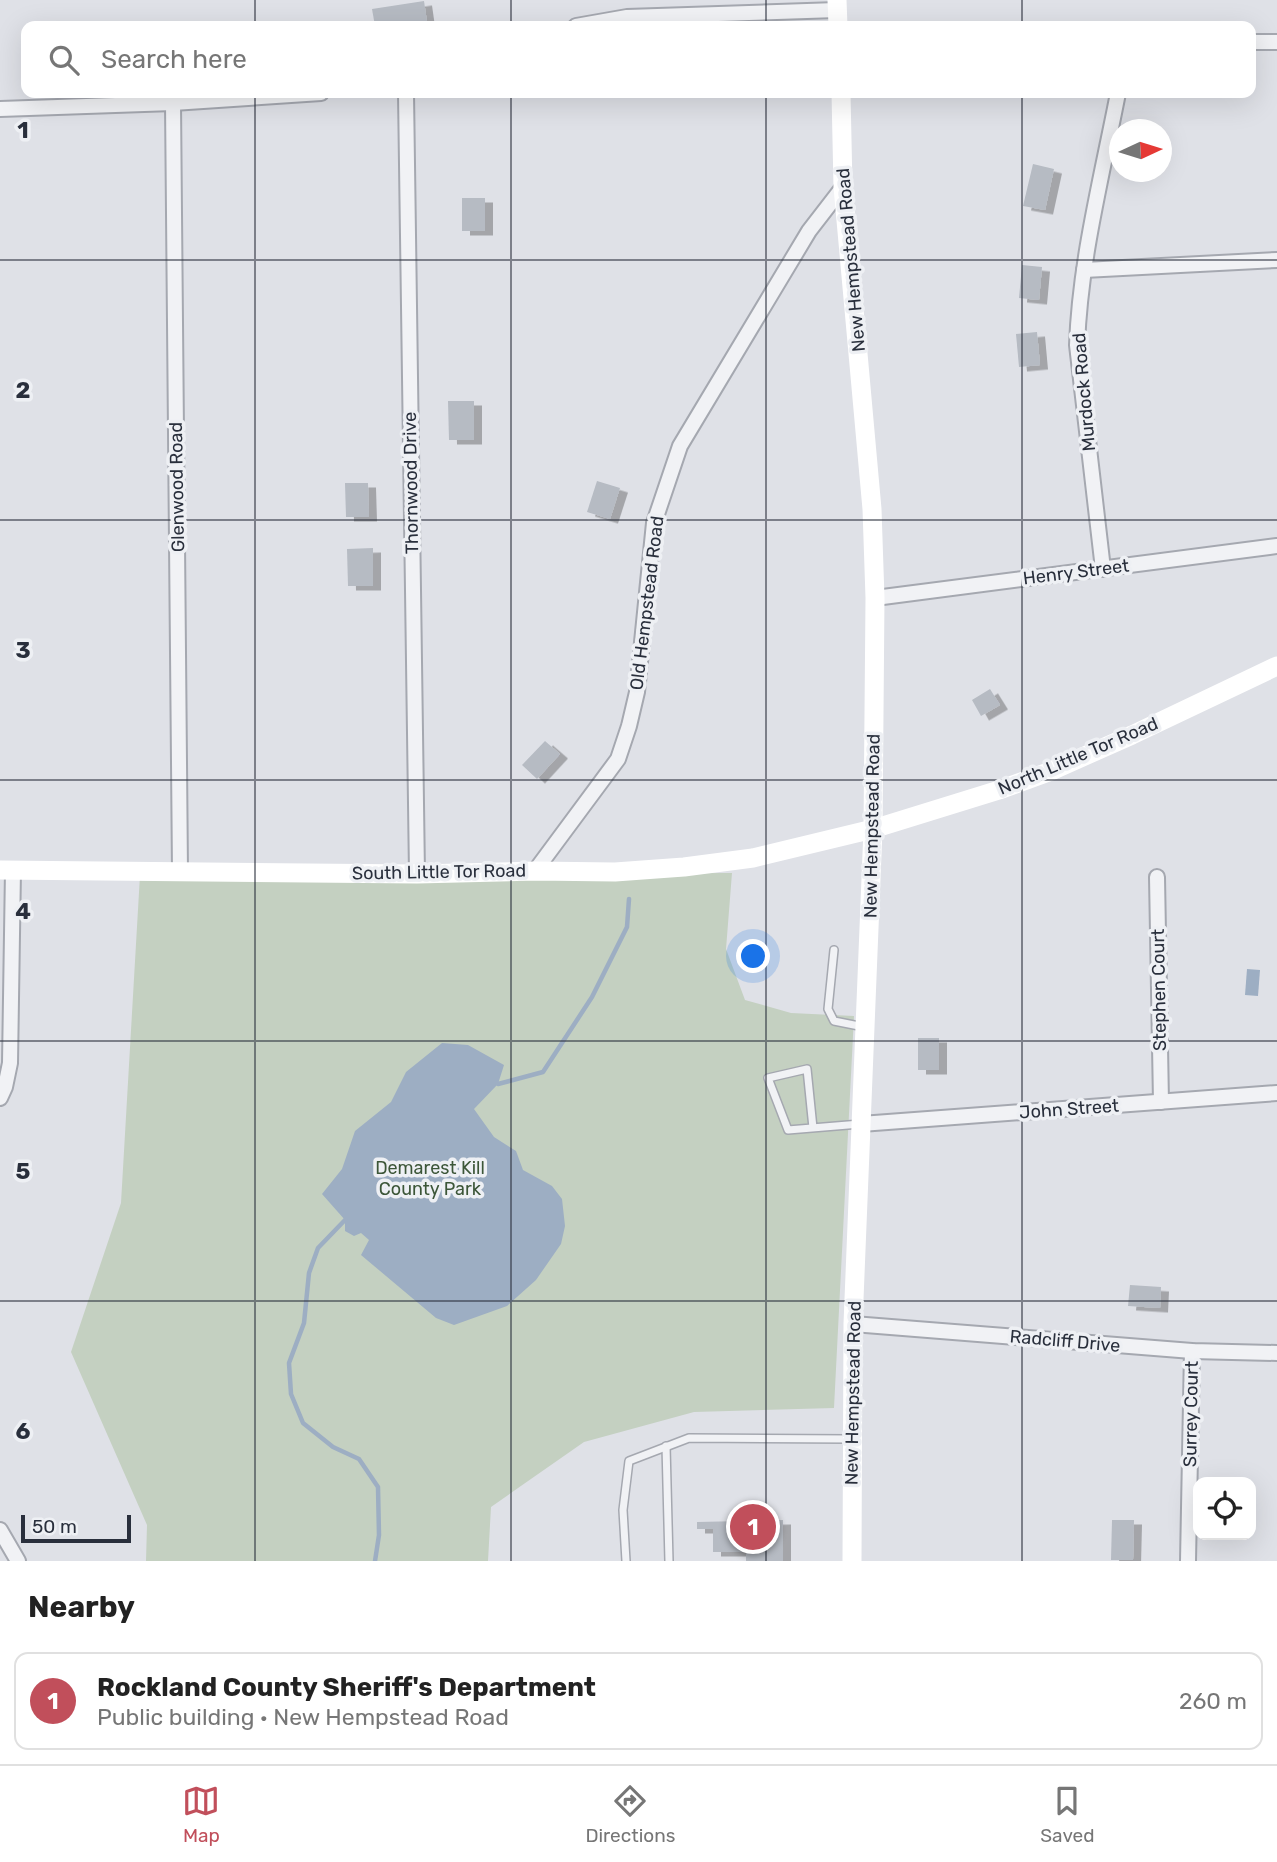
<!DOCTYPE html>
<meta charset="utf-8">
<style>
body{margin:0;font-family:Rubik,sans-serif;background:#f2f2f2;color:#222}
.controls{position:absolute;right:21px;bottom:21px;display:grid;overflow:hidden;border-radius:14px;box-shadow:0 7px 28px #0002}
.controls button{width:63px;height:63px;display:grid;place-items:center;padding:0;border:0;border-bottom:2px solid #e0e0e0;background:#fff;color:#222;font:35px sans-serif}
.compass{position:absolute;left:1109px;top:119px;width:63px;height:63px;border-radius:50%;background:#fff;box-shadow:0 7px 28px #0002;rotate:86deg}
.scale{position:absolute;left:21px;bottom:18px;width:110px;box-sizing:border-box;padding-left:7px;border:4px solid #292f3c;border-top:0;font-size:19px;line-height:24px;white-space:nowrap;color:#292f3c;-webkit-text-stroke:5px #eef0f4;paint-order:stroke}
.you{position:absolute;left:754px;top:957px;width:24px;height:24px;margin:-18px;border:5px solid #fff;border-radius:50%;background:#1a73e8;box-shadow:0 0 0 10px #1a73e833}
.badge{display:grid;place-items:center;width:46px;height:46px;border-radius:50%;background:#c14f5b;color:#fff;font-size:23px;font-weight:700}
.pin{position:absolute;translate:-50% -50%;border:4px solid #fff;box-shadow:0 2px 7px #0006}
.list{margin:0;padding:0;list-style:none}
h2{display:flex;justify-content:space-between;align-items:center;height:91px;margin:0;padding:0 28px;font-size:30px}
h2 small{font-size:23px;font-weight:400;color:#767676}
.list li{display:grid;grid-template-columns:46px 1fr auto;gap:21px;align-items:center;box-sizing:border-box;height:98px;margin:0 14px 14px;padding:0 14px;border:2px solid #e0e0e0;border-radius:14px}
.list b{display:block;font-size:26px;white-space:nowrap}
.list p{margin:0;font-size:23px;white-space:nowrap;color:#767676}
.list em{font-size:23px;font-style:normal;color:#767676}
.icon{flex:none;width:38px;height:38px;fill:none;stroke:currentColor;stroke-width:2;stroke-linecap:round;stroke-linejoin:round}
.map{position:relative;flex:none;width:1277px;height:1561px;overflow:hidden}
.search{position:absolute;background:#fff;box-shadow:0 7px 28px #0002;left:21px;right:21px;top:21px;height:77px;display:flex;align-items:center;gap:18px;box-sizing:border-box;padding:0 24px;border-radius:14px;color:#767676;font-size:26px}
.sheet{height:203px;background:#fff}
nav{display:flex;justify-content:space-around;align-items:center;box-sizing:border-box;height:98px;border-top:2px solid #e0e0e0;background:#fff;font-size:19px;color:#767676}
nav a{display:grid;justify-items:center;gap:4px}
nav .on{color:#c14f5b}
.map>svg:first-child{display:block}
.green{fill:#c4d0c1}
.water{fill:#9daec3}
.lines{fill:none;stroke-linecap:round;stroke-linejoin:round}
.stream{stroke:#9daec3;stroke-width:4.5}
.building{fill:#b6bbc3;filter:url(#shadow)}
.lane-casing{stroke:#a5a8b0;stroke-width:10}
.street-casing{stroke:#a5a8b0;stroke-width:18}
.lane{stroke:#f1f2f5;stroke-width:7}
.street{stroke:#f1f2f5;stroke-width:14}
.secondary{stroke:#fff;stroke-width:19}
.grid{fill:none;stroke:#292f3c;stroke-width:2;stroke-opacity:0.55}
.labels{text-anchor:middle;stroke-width:7;stroke-linejoin:round;paint-order:stroke}
.street-label{font-size:18px;fill:#292f3c;stroke:#eef0f4}
.park-label{font-size:18px;fill:#3c5638;stroke:#eef0f4}
.grid-label{font-size:23px;text-anchor:middle;font-weight:bold;fill:#292f3c;stroke:#eef0f4;stroke-width:7;stroke-linejoin:round;paint-order:stroke}
</style>
<div class="map">
<svg width="1277" height="1561" viewBox="0 0 1277 1561">
<defs>
<filter id="shadow"><feDropShadow dx="8" dy="4.5" stdDeviation="0" flood-color="#0004"/></filter>
</defs>
<rect width="100%" height="100%" fill="#dfe1e7"/>
<polygon class="green" points="732,873 726,949 745,1000 791,1013 854,1016 834,1408 694,1412 584,1442 491,1507 488,1561 146,1561 147,1525 71,1352 121,1203 140,875"/>
<g class="water">
<polygon points="1247,969 1260,970 1258,996 1245,995"/>
<polygon points="442,1043 468,1045 504,1065 498,1084 474,1109 494,1137 516,1151 523,1170 552,1186 562,1199 565,1226 561,1244 536,1280 507,1306 454,1325 436,1318 361,1255 369,1240 361,1233 354,1236 345,1231 345,1220 322,1194 342,1169 355,1131 391,1102 406,1072"/>
</g>
<g class="lines">
<g class="stream">
<polyline points="498,1084 543,1072 592,997 627,927 629,899"/>
<polyline points="345,1220 318,1248 309,1273 304,1323 289,1363 291,1394 303,1423 333,1447 359,1459 378,1487 379,1535 375,1561"/>
</g>
</g>
<g class="building">
<polygon points="424,1 427,22 395,26 375,26 372,9"/>
<polygon points="1033,164 1054,169 1045,210 1023,206"/>
<rect x="462" y="198" width="23" height="33"/>
<polygon points="1022,265 1042,267 1039,300 1019,298"/>
<polygon points="1037,332 1040,365 1019,367 1016,334"/>
<polygon points="448,401 474,401 474,440 449,440"/>
<polygon points="597,481 620,488 610,519 587,512"/>
<polygon points="345,483 368,483 369,517 346,517"/>
<polygon points="373,548 373,586 348,586 347,549"/>
<polygon points="990,689 1000,705 981,716 972,700"/>
<polygon points="545,741 560,754 537,779 522,765"/>
<rect x="918" y="1038" width="21" height="32"/>
<polygon points="1130,1285 1161,1287 1160,1308 1128,1306"/>
<polygon points="783,1520 783,1561 746,1561 746,1552 713,1552 713,1529 697,1529 697,1522"/>
<polygon points="1112,1520 1134,1520 1133,1560 1111,1560"/>
</g>
<g class="lines">
<g class="lane-casing">
<g id="lane">
<polyline points="834,950 828,1009 834,1021 864,1027"/>
<polyline points="813,1128 807,1069 768,1078 788,1130 860,1124"/>
<polyline points="666,1446 669,1561"/>
<polyline points="626,1561 623,1510 629,1461 689,1438 851,1439"/>
</g>
</g>
<g class="street-casing">
<g id="street">
<polyline points="576,26 627,17 837,10"/>
<polyline points="1251,42 1277,42"/>
<polyline points="406,93 417,874"/>
<polyline points="173,103 180,872"/>
<polyline points="0,109 173,103 321,93"/>
<polyline points="1084,270 1277,260"/>
<path d="M1103,569L1077,345C1080,260 1102,176 1118,93"/>
<polyline points="875,598 1277,546"/>
<polyline points="535,871 618,759 629,726 637,692 654,523 680,446 809,231 843,187"/>
<polyline points="1157,877 1161,1102"/>
<polyline points="0,1098 5,1087 10,1063 13,870"/>
<polyline points="861,1124 1277,1093"/>
<polyline points="853,1324 1192,1351 1277,1353"/>
<polyline points="0,1530 18,1561"/>
<polyline points="1188,1561 1192,1351"/>
</g>
</g>
<use href="#lane" class="lane"/>
<use href="#street" class="street"/>
<g class="secondary">
<polyline points="837,0 838,26"/>
<polyline points="841,93 843,187 872,509 875,598 873,829 853,1324 852,1561"/>
<polyline points="0,870 417,874 535,871 615,872 684,867 753,858 873,829 999,790 1051,771 1132,735 1277,666"/>
</g>
</g>
<path class="grid" d="M255,0V26M511,0V26M766,0V26M1022,0V26M255,93V1561M511,93V1561M766,93V1561M1022,93V1561M0,260H1277M0,520H1277M0,780H1277M0,1041H1277M0,1301H1277"/>
<g class="labels">
<g class="street-label">
<text transform="translate(851 260) rotate(-95)" y="6">New Hempstead Road</text>
<text transform="translate(1084 392) rotate(-95)" y="6">Murdock Road</text>
<text transform="translate(411 483) rotate(-91)" y="6">Thornwood Drive</text>
<text transform="translate(177 487) rotate(-91)" y="6">Glenwood Road</text>
<text transform="translate(1076 572) rotate(-7)" y="6">Henry Street</text>
<text transform="translate(647 603) rotate(-83)" y="6">Old Hempstead Road</text>
<text transform="translate(1078 756) rotate(-23)" y="6">North Little Tor Road</text>
<text transform="translate(872 826) rotate(-89)" y="6">New Hempstead Road</text>
<text transform="translate(439 872) rotate(-1)" y="6">South Little Tor Road</text>
<text transform="translate(1159 990) rotate(-91)" y="6">Stephen Court</text>
<text transform="translate(1069 1109) rotate(-4)" y="6">John Street</text>
<text transform="translate(1065 1341) rotate(5)" y="6">Radcliff Drive</text>
<text transform="translate(853 1393) rotate(-89)" y="6">New Hempstead Road</text>
<text transform="translate(1191 1414) rotate(-89)" y="6">Surrey Court</text>
</g>
<g class="park-label">
<text x="430" y="1174">Demarest Kill<tspan x="430" dy="21">County Park</tspan></text>
</g>
</g>
<g class="grid-label">
<text x="23" y="138">1</text>
<text x="23" y="398">2</text>
<text x="23" y="658">3</text>
<text x="23" y="919">4</text>
<text x="23" y="1179">5</text>
<text x="23" y="1439">6</text>
</g>
</svg>
<div class="controls">
<button><svg class="icon" aria-label="locate" viewBox="0 0 24 24"><circle cx="12" cy="12" r="6"/><path d="M12 2v4M12 18v4M2 12h4M18 12h4"/></svg></button>
</div>
<svg class="compass" viewBox="-18 -18 36 36"><path d="M0-13l5 13h-10z" fill="#e53935"/><path d="M0 13l5-13h-10z" fill="#767676"/></svg>
<div class="scale">50 m</div>
<div class="you"></div>
<div class="pin badge" style="left:753px;top:1527px">1</div>
<div class="search"><svg class="icon" aria-label="search" viewBox="0 0 24 24"><circle cx="10" cy="10" r="6"/><path d="M15 15l6 6"/></svg>Search here</div>
</div>
<section class="sheet">
<h2>Nearby<small></small></h2>
<ul class="list">
<li><span class="badge">1</span><div><b>Rockland County Sheriff's Department</b><p>Public building · New Hempstead Road</p></div><em>260 m</em></li>
</ul>
</section>
<nav>
<a class="on"><svg class="icon" aria-label="map" viewBox="0 0 24 24"><path d="M3 6l6-2 6 2 6-2v14l-6 2-6-2-6 2zM9 4v14M15 6v14"/></svg>Map</a>
<a><svg class="icon" aria-label="directions" viewBox="0 0 24 24"><path d="M12 3l9 9-9 9-9-9zM9 14v-3h6M13 9l2 2-2 2"/></svg>Directions</a>
<a><svg class="icon" aria-label="saved" viewBox="0 0 24 24"><path d="M7 4h10v16l-5-4-5 4z"/></svg>Saved</a>
</nav>
